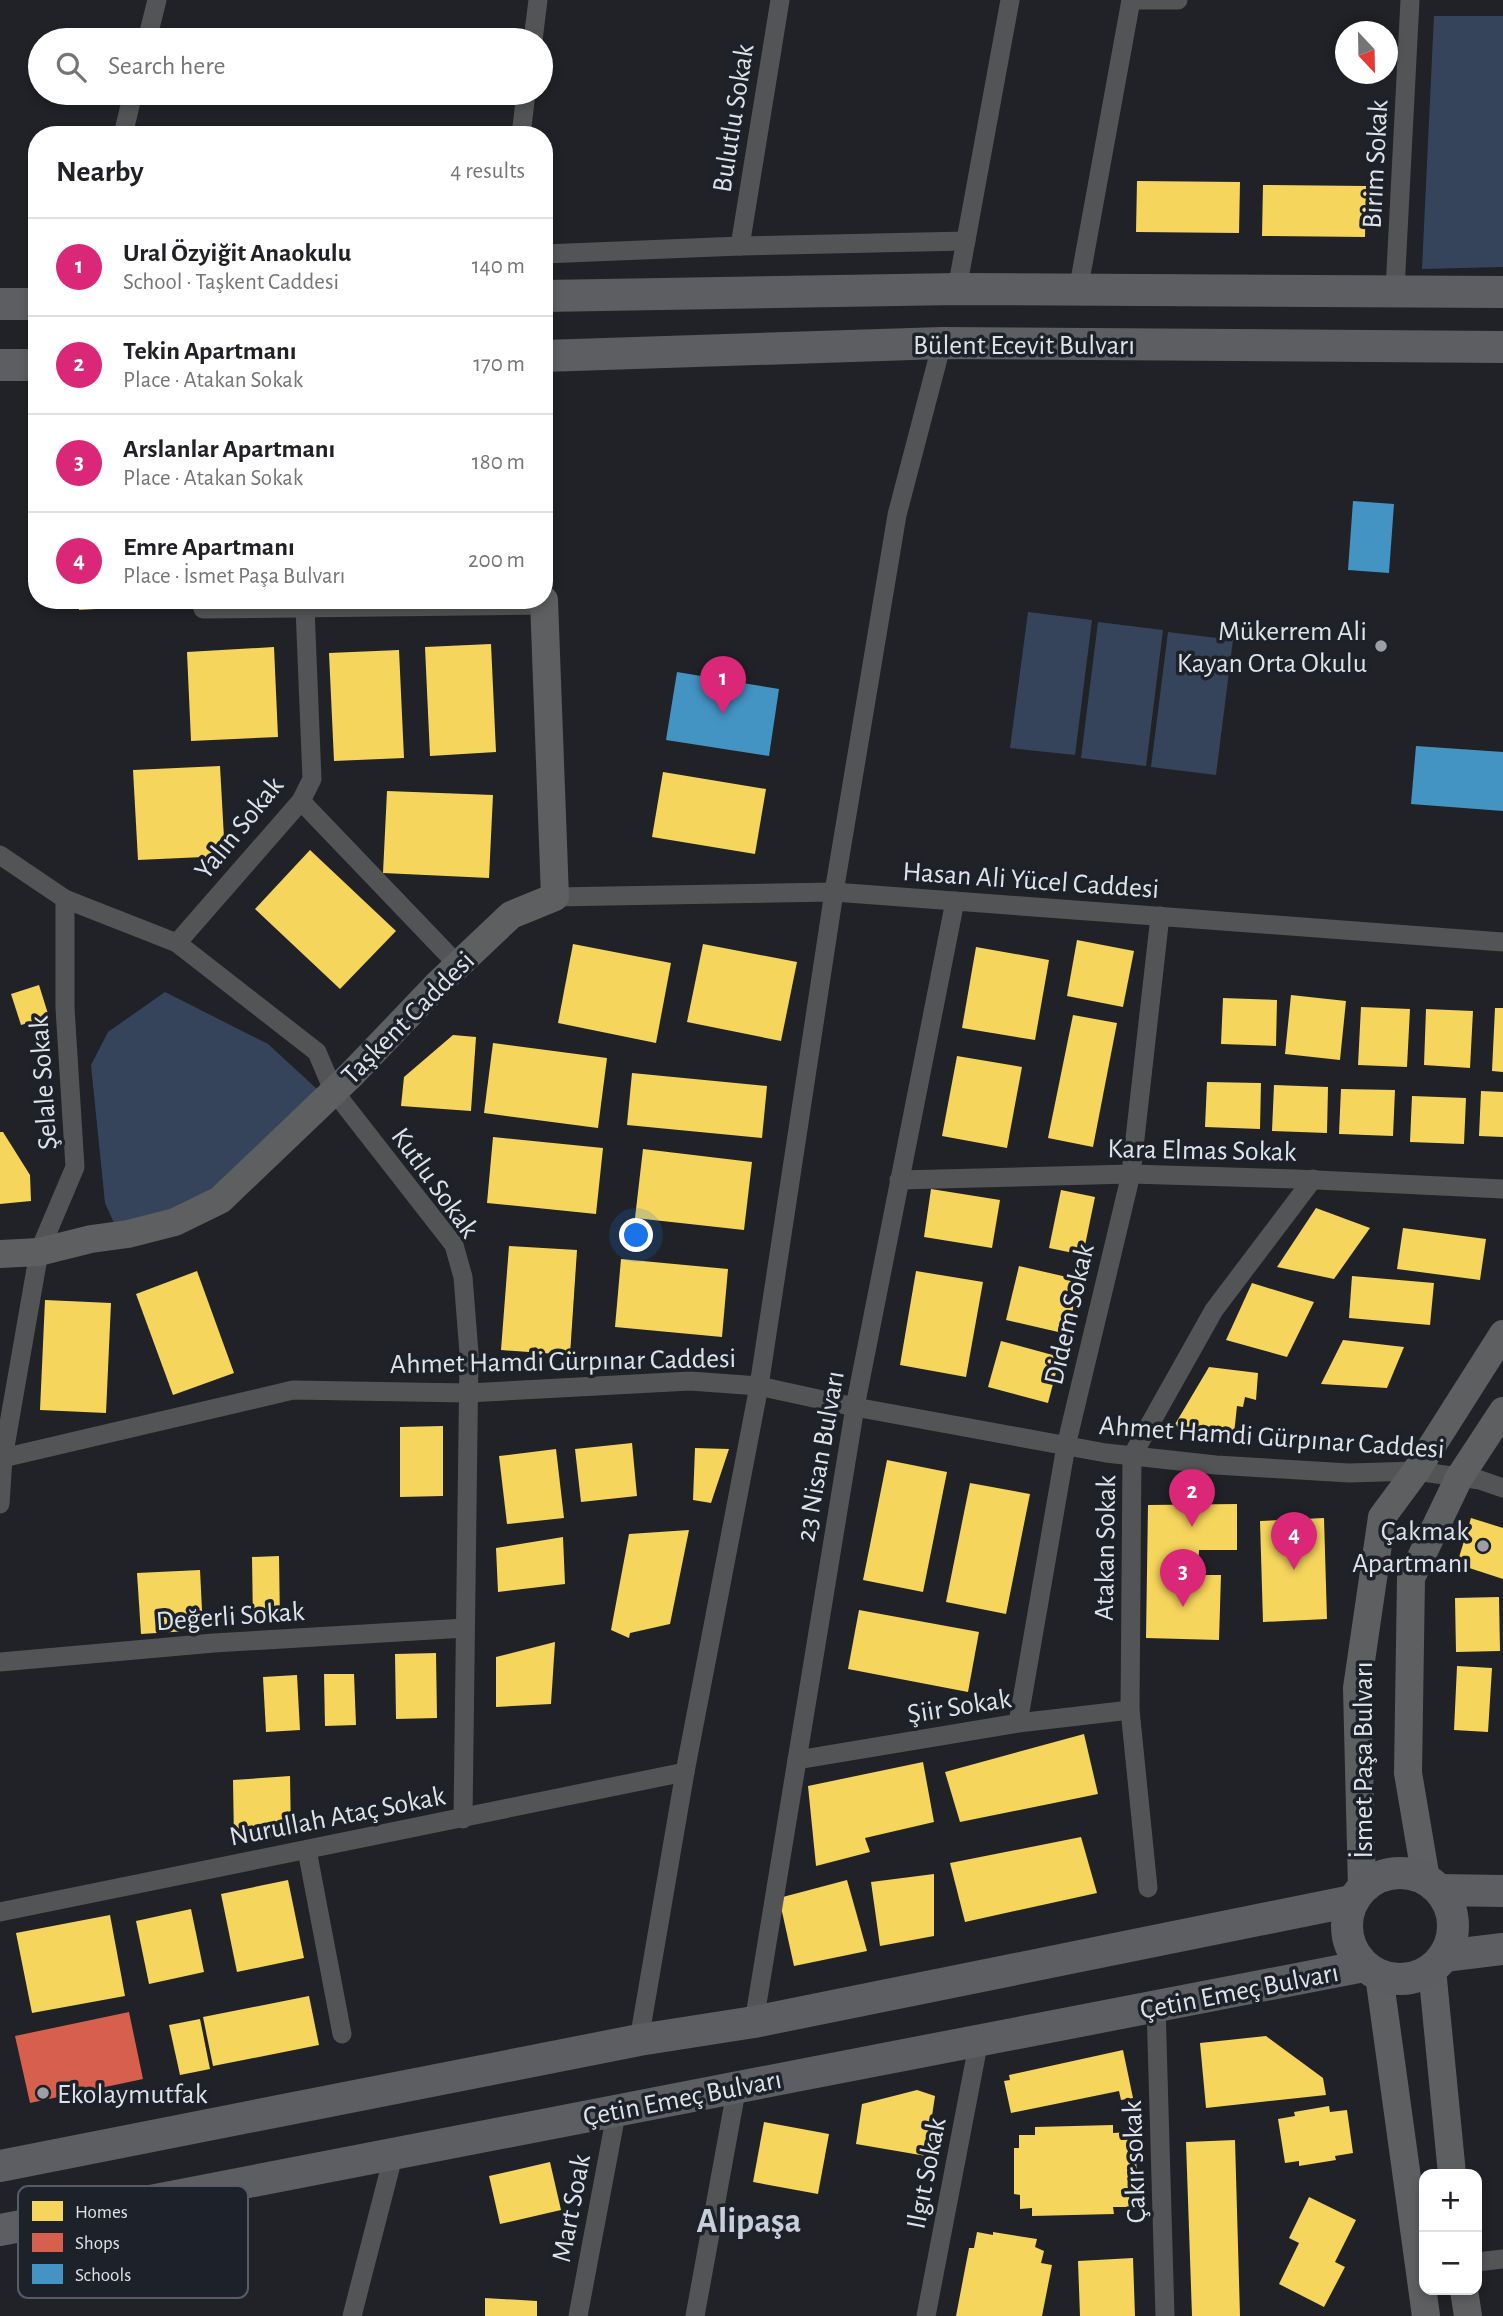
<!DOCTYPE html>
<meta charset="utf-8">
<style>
body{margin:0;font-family:"Alegreya Sans",sans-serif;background:#f6f6f6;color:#202124}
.controls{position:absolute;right:21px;bottom:21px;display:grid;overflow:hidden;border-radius:14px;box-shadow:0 4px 10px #0003}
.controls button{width:63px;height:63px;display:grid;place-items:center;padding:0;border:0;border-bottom:2px solid #e0e0e0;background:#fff;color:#202124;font:35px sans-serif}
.compass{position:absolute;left:1335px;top:21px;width:63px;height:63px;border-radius:50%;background:#fff;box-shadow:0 4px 10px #0003;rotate:158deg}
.you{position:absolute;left:637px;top:1236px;width:24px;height:24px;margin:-18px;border:5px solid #fff;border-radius:50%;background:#1a73e8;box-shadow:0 0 0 10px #1a73e833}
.badge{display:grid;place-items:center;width:46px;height:46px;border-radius:50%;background:#db2777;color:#fff;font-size:23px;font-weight:700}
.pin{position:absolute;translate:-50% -58px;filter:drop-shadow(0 2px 4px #0008)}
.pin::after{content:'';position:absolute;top:37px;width:24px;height:21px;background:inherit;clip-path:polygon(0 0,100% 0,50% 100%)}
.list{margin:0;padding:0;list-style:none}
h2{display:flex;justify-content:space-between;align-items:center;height:91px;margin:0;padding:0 28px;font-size:30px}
h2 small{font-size:23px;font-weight:400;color:#757577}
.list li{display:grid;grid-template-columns:46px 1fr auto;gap:21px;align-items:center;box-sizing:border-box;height:98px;padding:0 28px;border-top:2px solid #e0e0e0}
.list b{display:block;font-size:26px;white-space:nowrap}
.list p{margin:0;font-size:23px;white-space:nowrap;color:#757577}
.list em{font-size:23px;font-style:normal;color:#757577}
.icon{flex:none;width:38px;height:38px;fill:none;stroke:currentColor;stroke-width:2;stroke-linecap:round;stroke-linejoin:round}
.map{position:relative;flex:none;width:1503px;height:2316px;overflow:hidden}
.search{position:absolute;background:#fff;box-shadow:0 4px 10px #0003;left:28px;top:28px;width:525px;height:77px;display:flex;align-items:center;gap:18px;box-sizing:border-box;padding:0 24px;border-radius:38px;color:#757577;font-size:26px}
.panel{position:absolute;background:#fff;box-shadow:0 4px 10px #0003;left:28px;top:126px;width:525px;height:483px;border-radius:28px}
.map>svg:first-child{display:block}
.green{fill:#36445b}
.homes{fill:#f6d55c}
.shops{fill:#d6604d}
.schools{fill:#4393c3}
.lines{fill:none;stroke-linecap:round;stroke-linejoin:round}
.street{stroke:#535456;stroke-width:19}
.secondary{stroke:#5e5f61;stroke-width:28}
.primary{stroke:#5c5e61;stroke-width:32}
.poi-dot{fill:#9c9fa4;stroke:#1d212a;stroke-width:2.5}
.labels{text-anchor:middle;stroke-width:7;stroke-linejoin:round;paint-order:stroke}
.street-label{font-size:28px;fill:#dfe2e8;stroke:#1d212a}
.poi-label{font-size:28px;fill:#dfe2e8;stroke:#1d212a;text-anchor:end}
.district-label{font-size:35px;font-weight:bold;fill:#c8cfda;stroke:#1d212a}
.key{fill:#1d212a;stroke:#575b63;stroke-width:2}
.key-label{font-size:19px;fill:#dfe2e8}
</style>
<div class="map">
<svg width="1503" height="2316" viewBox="0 0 1503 2316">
<rect width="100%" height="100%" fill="#202227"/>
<g class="green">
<polygon points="1434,16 1503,16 1503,267 1422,269"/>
<polygon points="1028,612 1092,620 1075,755 1010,748"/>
<polygon points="1098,622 1163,630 1146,766 1081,758"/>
<polygon points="1168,632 1233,640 1216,775 1151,767"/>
<polygon points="165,992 268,1044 318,1090 215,1194 171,1217 114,1223 105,1203 91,1065 108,1032"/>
</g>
<g class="homes">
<polygon points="1137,181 1240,182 1239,233 1136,232"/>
<polygon points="1263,185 1366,186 1365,237 1262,236"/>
<polygon points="78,600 165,600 166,605 79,610"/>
<polygon points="491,644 496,752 430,756 425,647"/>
<polygon points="274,647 278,737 191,741 187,652"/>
<polygon points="399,650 404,758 334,761 329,653"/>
<polygon points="220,766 225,856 138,860 133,770"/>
<polygon points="663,772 766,789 755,854 652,837"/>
<polygon points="387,791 493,795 489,878 383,873"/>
<polygon points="310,850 396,931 340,989 255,909"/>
<polygon points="1077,940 1134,951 1123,1007 1067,996"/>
<polygon points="573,944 671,963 656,1043 558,1023"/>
<polygon points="703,944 797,962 781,1041 687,1022"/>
<polygon points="976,947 1049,960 1035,1040 962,1028"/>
<polygon points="39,985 49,1017 21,1025 11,994"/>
<polygon points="1291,995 1346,1001 1340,1060 1285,1054"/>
<polygon points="1223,998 1277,1000 1276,1046 1221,1044"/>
<polygon points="1361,1007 1410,1009 1407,1067 1358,1065"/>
<polygon points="1495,1008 1503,1008 1503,1072 1492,1071"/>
<polygon points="1426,1009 1473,1011 1470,1068 1424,1065"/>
<polygon points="1073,1015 1117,1023 1093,1147 1048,1138"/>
<polygon points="453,1035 476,1037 471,1111 401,1106 404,1077"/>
<polygon points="493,1043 607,1058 598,1128 484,1113"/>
<polygon points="957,1056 1022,1067 1007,1148 942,1136"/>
<polygon points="632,1073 767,1086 762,1138 627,1125"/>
<polygon points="1207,1082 1261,1083 1260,1129 1205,1127"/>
<polygon points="1274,1085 1328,1087 1327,1133 1272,1131"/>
<polygon points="1341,1089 1395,1090 1393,1136 1339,1134"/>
<polygon points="1481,1091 1503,1092 1503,1137 1479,1136"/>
<polygon points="1412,1096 1466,1098 1464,1144 1410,1142"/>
<polygon points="0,1132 3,1132 30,1175 31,1201 0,1204"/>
<polygon points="493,1137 603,1148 596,1214 487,1203"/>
<polygon points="643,1149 752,1162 744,1230 635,1218"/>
<polygon points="931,1189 1000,1200 992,1248 924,1237"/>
<polygon points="1061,1190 1095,1197 1083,1255 1049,1248"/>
<polygon points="1316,1208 1370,1228 1334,1279 1277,1267"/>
<polygon points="1403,1228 1486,1239 1480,1280 1397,1269"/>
<polygon points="509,1246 577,1250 570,1355 501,1350"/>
<polygon points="621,1259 728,1269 722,1337 615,1327"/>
<polygon points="1019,1266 1080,1280 1067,1334 1006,1320"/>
<polygon points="197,1271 234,1373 173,1395 136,1294"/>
<polygon points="916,1271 983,1282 966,1377 900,1365"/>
<polygon points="1352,1276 1434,1283 1430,1325 1349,1318"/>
<polygon points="1252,1283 1314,1302 1287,1357 1226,1340"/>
<polygon points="45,1300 111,1303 106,1413 40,1410"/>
<polygon points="1343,1340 1404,1347 1387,1388 1321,1384"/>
<polygon points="1001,1341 1060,1357 1048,1403 988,1387"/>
<polygon points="1209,1367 1258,1373 1256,1400 1245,1397 1243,1407 1237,1406 1234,1434 1174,1426"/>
<polygon points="443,1426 443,1496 400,1497 400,1427"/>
<polygon points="632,1443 637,1496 581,1502 575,1449"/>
<polygon points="695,1448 729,1449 711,1503 693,1500"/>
<polygon points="556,1449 564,1518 507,1524 499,1456"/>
<polygon points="887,1460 947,1472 923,1592 863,1580"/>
<polygon points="970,1483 1030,1494 1006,1614 946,1602"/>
<polygon points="1237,1504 1237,1550 1199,1550 1198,1575 1221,1575 1219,1640 1146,1638 1148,1505"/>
<polygon points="1324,1518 1327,1619 1263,1622 1260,1521"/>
<polygon points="1471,1518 1503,1528 1503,1579 1457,1564"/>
<polygon points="689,1530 670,1624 630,1633 629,1638 611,1630 629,1534"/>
<polygon points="563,1537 565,1584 498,1592 496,1548"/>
<polygon points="279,1556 280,1623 253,1623 252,1557"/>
<polygon points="200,1570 203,1630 141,1634 137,1573"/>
<polygon points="1499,1597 1500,1651 1456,1652 1455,1598"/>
<polygon points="859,1610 979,1632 968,1692 848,1669"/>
<polygon points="555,1642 551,1704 496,1707 496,1657"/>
<polygon points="436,1653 437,1718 396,1719 395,1654"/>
<polygon points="1457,1666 1492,1668 1488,1732 1454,1730"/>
<polygon points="324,1674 354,1674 356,1725 325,1726"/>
<polygon points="297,1675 300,1730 266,1732 263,1677"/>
<polygon points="1084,1734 1098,1794 960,1822 945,1772"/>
<polygon points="923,1762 934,1822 865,1838 870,1852 816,1866 808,1786"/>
<polygon points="290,1776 291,1834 261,1839 234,1840 233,1780"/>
<polygon points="1081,1837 1097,1893 965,1922 950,1863"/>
<polygon points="934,1874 934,1936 880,1946 871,1882"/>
<polygon points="288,1880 304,1958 237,1972 221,1894"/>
<polygon points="847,1880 867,1951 794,1966 779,1898"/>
<polygon points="191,1909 204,1972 149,1984 136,1921"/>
<polygon points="110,1915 125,1996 32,2013 16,1933"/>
<polygon points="309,1996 319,2045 213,2066 203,2017"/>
<polygon points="200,2019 210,2069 180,2075 169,2025"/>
<polygon points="1266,2036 1323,2078 1326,2095 1206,2108 1200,2043"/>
<polygon points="1123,2050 1133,2098 1121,2100 1119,2091 1011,2113 1004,2081 1010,2080 1009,2075"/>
<polygon points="917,2090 935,2096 926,2156 856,2144 862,2104"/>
<polygon points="1329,2106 1330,2112 1347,2110 1353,2153 1335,2156 1336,2160 1299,2166 1299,2161 1285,2163 1278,2119 1295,2116 1294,2112"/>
<polygon points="764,2122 829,2134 818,2194 753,2182"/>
<polygon points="1113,2125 1113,2133 1129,2132 1129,2142 1136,2142 1137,2194 1129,2194 1130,2207 1113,2207 1114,2214 1032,2216 1032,2208 1020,2209 1020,2195 1014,2194 1014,2148 1019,2148 1019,2135 1035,2135 1035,2127"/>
<polygon points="1235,2140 1240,2316 1192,2316 1186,2142"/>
<polygon points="550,2162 561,2210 500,2224 489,2176"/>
<polygon points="1309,2197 1356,2220 1335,2262 1345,2267 1324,2307 1279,2284 1299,2243 1289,2238"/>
<polygon points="977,2232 993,2235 993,2232 1037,2239 1035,2247 1044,2251 1041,2263 1052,2265 1042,2316 956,2316 969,2248 974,2248"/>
<polygon points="1133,2258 1135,2316 1080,2316 1078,2261"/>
<polygon points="485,2298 537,2301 537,2316 485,2316"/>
</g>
<polygon class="shops" points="129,2012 143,2079 30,2103 15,2036"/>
<g class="schools">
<polygon points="1353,501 1394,504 1389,573 1348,570"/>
<polygon points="677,672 779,689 769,756 666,740"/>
<polygon points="1416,746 1503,752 1503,811 1411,804"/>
</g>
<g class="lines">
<g class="street">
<polyline points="1131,0 1178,0"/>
<polyline points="147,40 157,0"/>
<polyline points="533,40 538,0"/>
<polyline points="123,135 133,93"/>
<polyline points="521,135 526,93"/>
<polyline points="740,246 780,0"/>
<polyline points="544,254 740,246 966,241"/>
<polyline points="957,289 1010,0"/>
<polyline points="1395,290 1410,0"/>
<polyline points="1078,291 1131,0"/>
<polyline points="202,600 203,609 544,605"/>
<polyline points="301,801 458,965"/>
<polyline points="0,855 65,899 177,943 317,1052 333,1090 454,1245 463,1277 469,1353 463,1819"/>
<polyline points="555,897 834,892 1503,942"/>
<polyline points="177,943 301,801 312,779 305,608"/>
<polyline points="899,1180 1131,1174 1296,1179 1503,1189"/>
<polyline points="3,1458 293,1390 468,1393 690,1381 759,1386 855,1407 1106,1453 1216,1465 1349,1473 1416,1471 1480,1480 1503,1488"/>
<polyline points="0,1504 3,1458 39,1252 75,1167 65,1008 65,899"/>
<polyline points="0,1662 214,1643 465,1628"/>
<polyline points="1018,1723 1066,1446 1131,1174 1160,916"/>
<polyline points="797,1760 1018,1723 1130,1710"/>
<polyline points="307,1850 342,2034"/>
<polyline points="1148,1888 1130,1710 1132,1456 1214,1310 1313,1179"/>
<polyline points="0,1912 685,1772"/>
<polyline points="1156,2006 1165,2316"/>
<polyline points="754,2022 855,1407 955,901"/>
<polyline points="639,2040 685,1772 759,1386 834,892 897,515 942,343"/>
<polyline points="1477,2262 1503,2259"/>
<polyline points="352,2316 394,2153"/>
<polyline points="578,2316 617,2109"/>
<polyline points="695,2316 737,2086"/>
<polyline points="926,2316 979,2040"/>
</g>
<g class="secondary">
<polyline points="0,1254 39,1252 91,1239 128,1234 175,1222 220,1200 352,1074 438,984 511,915 555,897 544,600"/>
<polyline points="1426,1879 1408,1773 1411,1578 1459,1478 1503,1411"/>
<polyline points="1362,1888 1357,1688 1382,1517 1416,1471 1503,1334"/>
<polyline points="1432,1969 1452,2174"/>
<polyline points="1379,1975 1426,2316"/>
<polyline points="1464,2290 1468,2316"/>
</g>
<g class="primary">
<polyline points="544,296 957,289 1503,292"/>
<polyline points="0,304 37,304"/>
<polyline points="544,356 942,343 1503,347"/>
<polyline points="0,365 37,365"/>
<circle cx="1400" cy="1926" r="53"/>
<polyline points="1440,1890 1503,1891"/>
<polyline points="1444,1956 1503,1949"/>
<polyline points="0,2166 639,2040 754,2022 1352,1901"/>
<polyline points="0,2230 1364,1966"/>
</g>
</g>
<g class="poi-dot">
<circle cx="1381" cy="646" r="7"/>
<circle cx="1483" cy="1546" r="7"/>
<circle cx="43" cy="2093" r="7"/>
</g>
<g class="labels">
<g class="street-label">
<text transform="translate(732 118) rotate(-81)" y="10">Bulutlu Sokak</text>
<text transform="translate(1374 164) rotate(-87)" y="10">Birim Sokak</text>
<text x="1024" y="354">Bülent Ecevit Bulvarı</text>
<text transform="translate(238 827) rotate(-51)" y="10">Yalın Sokak</text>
<text transform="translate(1031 879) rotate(4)" y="10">Hasan Ali Yücel Caddesi</text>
<text transform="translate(407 1017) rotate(-45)" y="10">Taşkent Caddesi</text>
<text transform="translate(42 1083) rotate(-94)" y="10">Şelale Sokak</text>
<text transform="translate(1202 1149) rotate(1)" y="10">Kara Elmas Sokak</text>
<text transform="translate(436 1182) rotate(54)" y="10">Kutlu Sokak</text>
<text transform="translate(1068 1314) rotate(-77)" y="10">Didem Sokak</text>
<text transform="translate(563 1360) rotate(-1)" y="10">Ahmet Hamdi Gürpınar Caddesi</text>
<text transform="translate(1272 1436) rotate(4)" y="10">Ahmet Hamdi Gürpınar Caddesi</text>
<text transform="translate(819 1456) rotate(-80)" y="10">23 Nisan Bulvarı</text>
<text transform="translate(1104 1548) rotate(-89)" y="10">Atakan Sokak</text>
<text transform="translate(230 1615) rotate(-4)" y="10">Değerli Sokak</text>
<text transform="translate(959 1705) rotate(-9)" y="10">Şiir Sokak</text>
<text transform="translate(1362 1760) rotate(-90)" y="10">İsmet Paşa Bulvarı</text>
<text transform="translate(337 1815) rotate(-11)" y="10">Nurullah Ataç Sokak</text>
<text transform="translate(1239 1990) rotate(-11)" y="10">Çetin Emeç Bulvarı</text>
<text transform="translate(682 2097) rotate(-11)" y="10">Çetin Emeç Bulvarı</text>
<text transform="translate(1133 2162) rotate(-92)" y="10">Çakır sokak</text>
<text transform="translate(925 2173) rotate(-79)" y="10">Ilgıt Sokak</text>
<text transform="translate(570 2208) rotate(-79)" y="10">Mart Soak</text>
</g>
<g class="poi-label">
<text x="1367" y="640">Mükerrem Ali<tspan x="1367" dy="32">Kayan Orta Okulu</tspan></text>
<text x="1469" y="1540">Çakmak<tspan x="1469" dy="32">Apartmanı</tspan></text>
<text x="57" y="2103" text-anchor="start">Ekolaymutfak</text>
</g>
<g class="district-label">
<text x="749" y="2232">Alipaşa</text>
</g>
</g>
<rect x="18" y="2186" width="230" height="112" rx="10" class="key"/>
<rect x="32" y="2201" width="31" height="20" fill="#f6d55c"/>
<rect x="32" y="2233" width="31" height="19" fill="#d6604d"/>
<rect x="32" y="2264" width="31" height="20" fill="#4393c3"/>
<g class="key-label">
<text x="75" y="2218">Homes</text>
<text x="75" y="2249">Shops</text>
<text x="75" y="2281">Schools</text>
</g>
</svg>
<div class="controls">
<button>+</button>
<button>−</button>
</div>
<svg class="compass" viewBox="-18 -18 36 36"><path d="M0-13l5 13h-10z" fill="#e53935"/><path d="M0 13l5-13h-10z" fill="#757577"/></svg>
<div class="you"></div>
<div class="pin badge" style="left:723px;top:714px">1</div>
<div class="pin badge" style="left:1192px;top:1527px">2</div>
<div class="pin badge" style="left:1183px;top:1607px">3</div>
<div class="pin badge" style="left:1294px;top:1570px">4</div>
<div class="search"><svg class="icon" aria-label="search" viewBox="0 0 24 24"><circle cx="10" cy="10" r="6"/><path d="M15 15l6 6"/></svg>Search here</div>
<section class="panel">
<h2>Nearby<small>4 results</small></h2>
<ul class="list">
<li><span class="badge">1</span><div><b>Ural Özyiğit Anaokulu</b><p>School · Taşkent Caddesi</p></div><em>140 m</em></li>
<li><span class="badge">2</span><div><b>Tekin Apartmanı</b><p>Place · Atakan Sokak</p></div><em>170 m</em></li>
<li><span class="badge">3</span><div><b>Arslanlar Apartmanı</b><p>Place · Atakan Sokak</p></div><em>180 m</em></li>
<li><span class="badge">4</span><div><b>Emre Apartmanı</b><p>Place · İsmet Paşa Bulvarı</p></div><em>200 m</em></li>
</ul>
</section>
</div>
